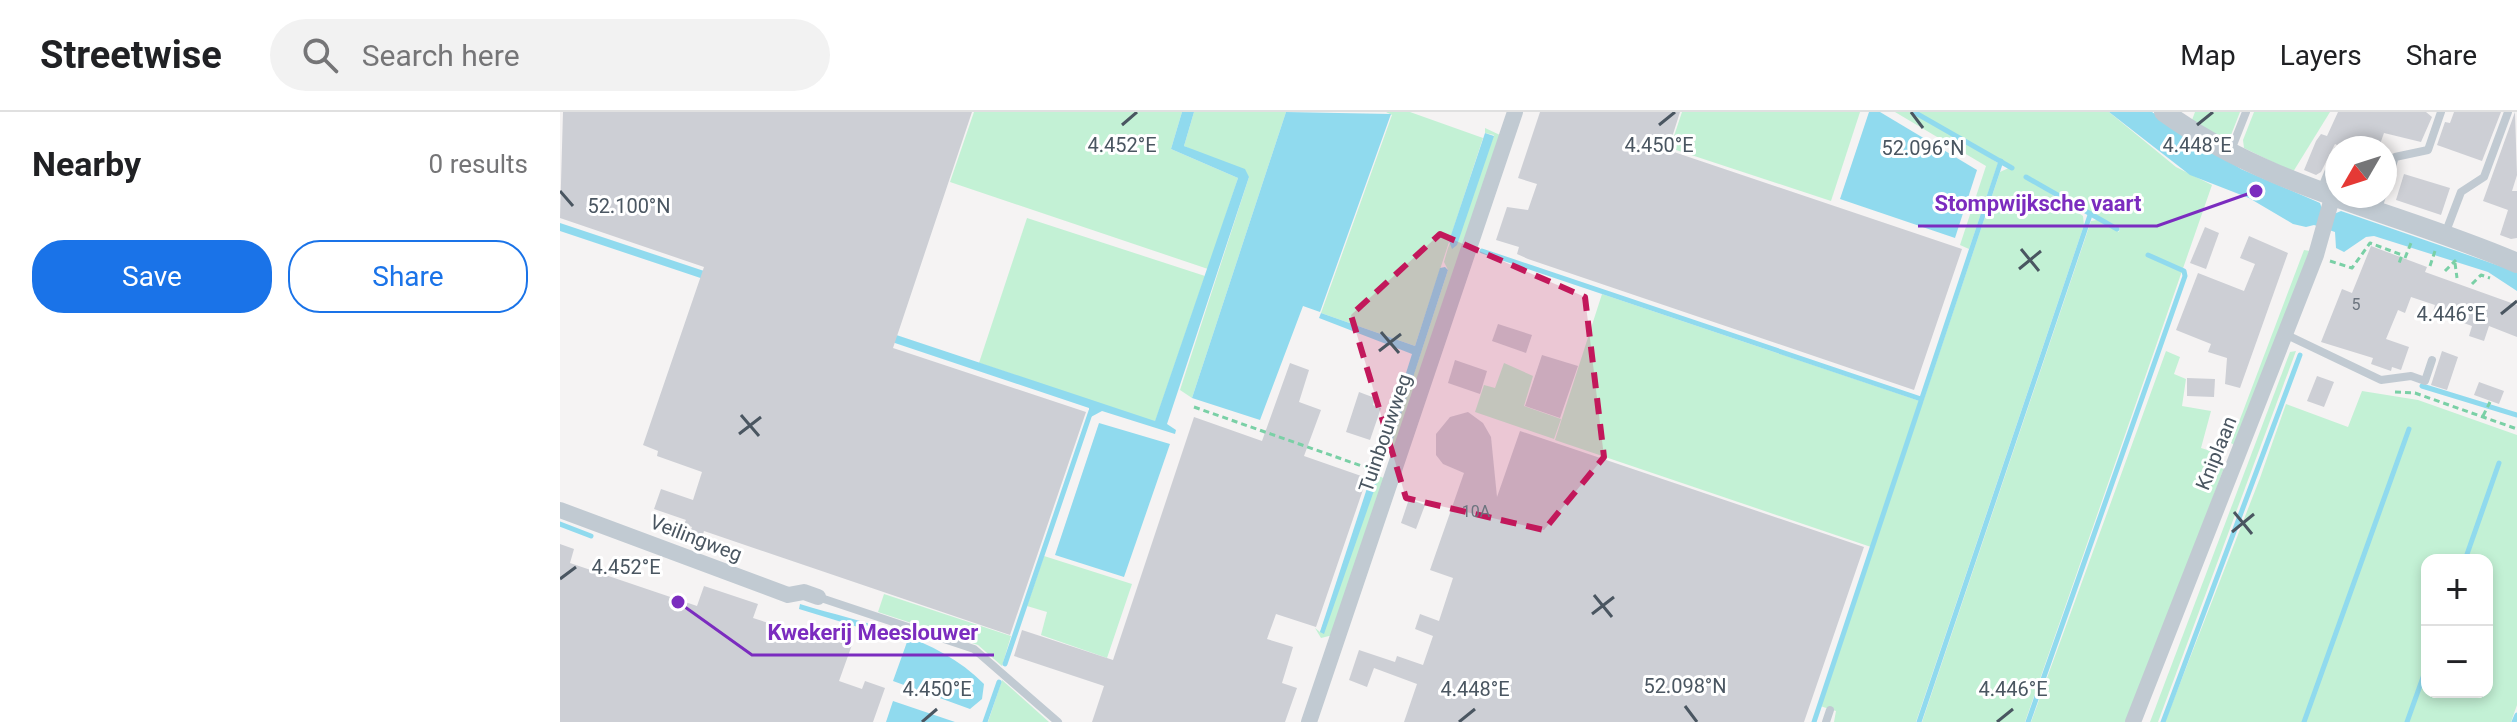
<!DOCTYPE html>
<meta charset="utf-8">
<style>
body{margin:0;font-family:Roboto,sans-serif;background:#f2f2f2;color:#202124}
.controls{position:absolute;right:24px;bottom:24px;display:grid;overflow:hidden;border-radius:16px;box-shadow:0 4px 12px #0003}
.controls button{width:72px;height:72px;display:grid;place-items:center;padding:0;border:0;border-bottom:2px solid #e0e0e0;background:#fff;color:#202124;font:40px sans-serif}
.compass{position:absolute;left:1765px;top:24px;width:72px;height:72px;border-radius:50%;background:#fff;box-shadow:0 4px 12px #0003;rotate:231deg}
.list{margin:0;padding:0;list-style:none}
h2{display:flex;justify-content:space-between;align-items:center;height:104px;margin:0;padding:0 32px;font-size:34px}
h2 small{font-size:26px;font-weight:400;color:#757577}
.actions{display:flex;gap:16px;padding:24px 32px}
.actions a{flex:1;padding:18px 0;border:2px solid #1a73e8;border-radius:32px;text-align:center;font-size:28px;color:#1a73e8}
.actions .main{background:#1a73e8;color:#fff}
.icon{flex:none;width:44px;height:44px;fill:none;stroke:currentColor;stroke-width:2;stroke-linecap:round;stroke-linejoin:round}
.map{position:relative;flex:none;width:1957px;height:610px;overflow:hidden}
header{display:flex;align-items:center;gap:48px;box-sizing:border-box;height:112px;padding:0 40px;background:#fff;border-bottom:2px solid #e0e0e0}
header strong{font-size:38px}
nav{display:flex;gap:44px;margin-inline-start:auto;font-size:28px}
.search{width:560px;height:72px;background:#f2f2f2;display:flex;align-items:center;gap:20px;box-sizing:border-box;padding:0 28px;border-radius:44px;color:#757577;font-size:30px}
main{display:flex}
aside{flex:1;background:#fff}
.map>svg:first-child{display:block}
.green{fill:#c3f1d5;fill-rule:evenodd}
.water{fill:#90daee}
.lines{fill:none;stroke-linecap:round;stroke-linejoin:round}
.stream{stroke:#90daee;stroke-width:5}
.building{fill:#cdcfd5}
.path{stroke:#7ad0a6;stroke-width:3;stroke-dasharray:6 4;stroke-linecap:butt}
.service{stroke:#c1cad2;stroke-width:8}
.minor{stroke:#c1cad2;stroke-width:16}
.tertiary{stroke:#c1cad2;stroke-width:20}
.marked{fill:#c2185b;fill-opacity:0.2;stroke:#c2185b;stroke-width:6;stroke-dasharray:16 10;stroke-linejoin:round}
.ticks{fill:none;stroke:#4a5661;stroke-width:3}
.labels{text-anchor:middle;stroke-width:6;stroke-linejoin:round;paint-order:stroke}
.number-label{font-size:16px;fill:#6b747e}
.street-label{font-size:20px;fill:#4a5661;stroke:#fff}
.ticks-label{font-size:20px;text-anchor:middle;fill:#4a5661;stroke:#fff;stroke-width:6;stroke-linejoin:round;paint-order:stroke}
.leader{fill:none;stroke:#7b2cbf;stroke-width:3}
.callout-dot{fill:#7b2cbf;stroke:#fff;stroke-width:3}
.callout-label{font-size:22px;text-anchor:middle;font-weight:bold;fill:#7b2cbf;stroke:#fff;stroke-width:6;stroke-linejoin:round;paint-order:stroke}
</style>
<header>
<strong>Streetwise</strong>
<div class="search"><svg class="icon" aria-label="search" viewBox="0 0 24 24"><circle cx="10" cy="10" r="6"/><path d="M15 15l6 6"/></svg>Search here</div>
<nav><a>Map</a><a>Layers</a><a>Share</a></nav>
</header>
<main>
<aside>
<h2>Nearby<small>0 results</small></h2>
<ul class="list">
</ul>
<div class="actions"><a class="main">Save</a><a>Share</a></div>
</aside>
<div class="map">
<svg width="1957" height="610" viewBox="0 0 1957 610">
<rect width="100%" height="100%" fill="#f5f3f3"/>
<g class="green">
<polygon points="414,0 622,0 611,37 678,66 648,157 390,70"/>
<polygon points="634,0 726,0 632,286 620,278 689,65 624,34"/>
<polygon points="826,0 850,0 923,26 855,234 761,201 832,3"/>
<polygon points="1122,0 1300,0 1271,89 1110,36"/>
<polygon points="1335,0 1549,0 1616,55 1652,73 1465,610 1362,610 1531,109 1537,108 1559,120 1560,116 1466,65 1523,104 1524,113 1356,610 1274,610 1276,599 1260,594 1314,436 995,328 1042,182 1363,290 1440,60 1453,54 1371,9 1438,51 1409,137 1400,133 1426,54"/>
<polygon points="1635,0 1680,0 1671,23 1664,28 1632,8"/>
<polygon points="1694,0 1770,0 1733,60 1684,36 1683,28"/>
<polygon points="925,16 940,23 837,333 828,338 822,336 824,331 831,332 888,158 884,150 888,136 934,23 925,21"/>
<polygon points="467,106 645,164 595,310 419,251"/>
<polygon points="1744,138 1750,139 1674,333 1671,331"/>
<polygon points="1606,239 1620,245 1614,262 1626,267 1622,294 1651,299 1641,336 1654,340 1664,356 1568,610 1471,610"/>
<polygon points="1736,239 1598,610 1590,610 1730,240"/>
<polygon points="944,251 973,264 964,294 1001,307 994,327 915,300 924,273 935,276"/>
<path d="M1802,279L1858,288L1957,323V593L1951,610H1605L1700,366L1726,292L1788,315ZM1867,448H1927V580H1867Z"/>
<polygon points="812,360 825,367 773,523 761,526 755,516 760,520 816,369 810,367"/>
<polygon points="484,444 572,472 547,546 481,523 487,500 467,494"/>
<polygon points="324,482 451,524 442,554 418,533 318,500"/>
<polygon points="442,568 489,610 428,610"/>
</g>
<g class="water">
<polygon points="622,0 634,0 624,34 685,57 689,65 607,312 616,318 615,322 542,299 529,306 529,296 0,119 0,111 595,309 678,66 611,37"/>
<polygon points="726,0 831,2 760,200 743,194 700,308 632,286"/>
<polygon points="1309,0 1320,0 1417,58 1395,126 1280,87"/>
<polygon points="1549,0 1592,0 1681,57 1760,91 1762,97 1774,102 1781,99 1957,160 1957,179 1928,160 1814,124 1806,125 1784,140 1776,136 1775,120 1754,113 1746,115 1733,112 1689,86 1630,63"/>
<polygon points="925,21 934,24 897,133 892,137 889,129"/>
<polygon points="885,155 888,158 831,333 824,331 852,242 759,206 761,201 855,234 880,156"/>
<polygon points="539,311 610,332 564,465 495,443"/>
<polygon points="810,367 817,370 764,522 760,520"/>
<path d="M240,492C305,512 376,523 424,572L422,587L410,597L333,569L347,530L239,497Z"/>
<polygon points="333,589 395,610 326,610"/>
</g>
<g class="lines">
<g class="stream">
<polyline points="1354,0 1452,56"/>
<polyline points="1466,65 1557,117"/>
<polyline points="922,139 1361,287"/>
<polyline points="1862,274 1957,303"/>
<polyline points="0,412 31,424"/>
<polyline points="1905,448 1939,351"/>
<polyline points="445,552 531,299"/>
<polyline points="425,610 439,570"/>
<polyline points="1254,610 1441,49"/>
<polyline points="1359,610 1530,103"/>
<polyline points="1468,610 1625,164 1624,159 1588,143"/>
<polyline points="1603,610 1740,243"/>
<polyline points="1744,610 1849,317"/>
<polyline points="1847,610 1867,554"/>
<polyline points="1954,610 1957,603"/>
</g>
</g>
<g class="building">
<polygon points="3,0 412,0 333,236 526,300 450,523 144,419 142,426 129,422 132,415 124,412 126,408 94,397 101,377 133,388 142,360 97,344 98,339 83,333 144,155 0,106"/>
<polygon points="980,0 1120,0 1108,38 1402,137 1354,278 968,147 957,142 959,135 936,128 947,95 968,98 977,72 958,66"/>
<polygon points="1778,0 1866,0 1872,5 1861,30 1824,21 1819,35 1808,31 1783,36 1775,32 1761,60 1756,63 1744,58 1756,29 1761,22 1767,24"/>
<polygon points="1894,0 1941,0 1922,49 1877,33 1885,10 1890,11"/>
<polygon points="1955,0 1957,63 1952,79 1957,79 1957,126 1951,127 1940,123 1948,98 1923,89"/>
<polygon points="1844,62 1890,76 1881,103 1836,88"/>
<polygon points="1645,115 1659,121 1646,157 1630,151"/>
<polygon points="1689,124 1728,141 1680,276 1665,272 1667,246 1648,240 1651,232 1616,218 1638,161 1684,179 1695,152 1680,146"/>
<polygon points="1811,134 1867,155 1865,160 1957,193 1957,225 1929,214 1924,229 1909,224 1912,214 1873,200 1875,193 1851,185 1845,201 1838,198 1826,227 1849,235 1841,258 1832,255 1831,259 1811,252 1813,246 1761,230 1782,177 1792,181"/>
<polygon points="938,212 972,223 966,241 932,229"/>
<polygon points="1882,239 1898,245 1887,278 1871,273"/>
<polygon points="982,243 1018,254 1000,306 965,294"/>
<polygon points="895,248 927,259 920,282 888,271"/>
<polygon points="730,251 749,258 739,290 761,298 744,344 807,366 756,515 716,502 707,527 733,535 722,571 737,576 725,610 532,610 544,574 454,544 462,518 553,548 634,305 702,329"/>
<polygon points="1757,264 1774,270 1764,295 1747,289"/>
<polygon points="1627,266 1655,267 1654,285 1627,284"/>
<polygon points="1919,270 1944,279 1939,292 1914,283"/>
<polygon points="799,280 815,286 813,293 821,296 810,328 786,320"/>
<polygon points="908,300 923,311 931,325 937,385 960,319 1304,435 1244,610 844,610 857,572 814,556 807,575 789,568 799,538 835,550 837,544 863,553 873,524 855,517 860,502 879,509 893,466 870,458 904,361 883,352 876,343 876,322 890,305"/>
<polygon points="849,387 865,393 856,417 841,411"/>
<polygon points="0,432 14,437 10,451 137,494 144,474 198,492 193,506 227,517 225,522 251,530 256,514 293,530 279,569 302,577 305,569 325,576 313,610 0,610"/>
</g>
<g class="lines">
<g class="path">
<polyline points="1845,146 1851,131"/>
<polyline points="1770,149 1792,156 1810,131 1842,143 1838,154"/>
<polyline points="1895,151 1897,166"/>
<polyline points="1870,154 1875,139"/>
<polyline points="1885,159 1896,148"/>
<polyline points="1912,172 1921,163 1930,166"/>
<polyline points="1835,280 1855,281 1957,317"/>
<polyline points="634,295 816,359"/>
<polyline points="1923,304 1930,290"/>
</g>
<g class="service">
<polyline points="1671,38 1686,0"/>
<polyline points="1825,75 1835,45 1868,38 1881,0"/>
<polyline points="1760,80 1777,39"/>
<polyline points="1817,100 1822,84"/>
<polyline points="1885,122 1901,80 1924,65 1948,0"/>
<polyline points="1725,222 1821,268 1851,264 1865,269 1872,248"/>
<polyline points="258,485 414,537 498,610"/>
<polyline points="1266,610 1270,598"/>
</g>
<g class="minor">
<polyline points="0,398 228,483 244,480 258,485"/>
<polyline points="749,610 955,0"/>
<polyline points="1573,610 1756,143 1772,86"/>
</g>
<path class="tertiary" d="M1604,0C1710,77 1839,100 1957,151"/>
</g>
<path class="marked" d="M880,122L1025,185L1044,345L984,418L846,386L791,203Z"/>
<path class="ticks" d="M1351,0L1363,16M562,13L577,0M1099,13L1115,0M1637,13L1653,0M0,79L13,94M1461,137L1479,159M1459,157L1481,139M1941,202L1957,189M821,220L839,241M819,239L841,222M181,303L199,324M179,322L201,305M1674,400L1692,422M1672,420L1694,402M0,467L16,455M1034,483L1052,505M1032,502L1054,485M1125,594L1137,610M362,610L377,597M899,610L915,597M1437,610L1453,597"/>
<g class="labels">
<g class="number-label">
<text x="1796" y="198">5</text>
<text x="916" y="405">10A</text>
</g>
<g class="street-label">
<text transform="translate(825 321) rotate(-71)" y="7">Tuinbouwweg</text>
<text transform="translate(1656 341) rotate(-68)" y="7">Kniplaan</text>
<text transform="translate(136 426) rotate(21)" y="7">Veilingweg</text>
</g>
</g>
<g class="ticks-label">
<text x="562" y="40">4.452°E</text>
<text x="1099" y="40">4.450°E</text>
<text x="1637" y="40">4.448°E</text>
<text x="1363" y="43">52.096°N</text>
<text x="69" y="101">52.100°N</text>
<text x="1891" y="209">4.446°E</text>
<text x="66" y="462">4.452°E</text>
<text x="1125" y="581">52.098°N</text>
<text x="377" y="584">4.450°E</text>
<text x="915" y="584">4.448°E</text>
<text x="1453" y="584">4.446°E</text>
</g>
<path class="leader" d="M1696 79L1597 114H1358M118 490L192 543H434"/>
<g class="callout-dot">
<circle cx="1696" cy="79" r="8"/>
<circle cx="118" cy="490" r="8"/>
</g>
<g class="callout-label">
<text x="1478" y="99">Stompwijksche vaart</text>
<text x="313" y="528">Kwekerij Meeslouwer</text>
</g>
</svg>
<div class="controls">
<button>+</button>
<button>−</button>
</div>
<svg class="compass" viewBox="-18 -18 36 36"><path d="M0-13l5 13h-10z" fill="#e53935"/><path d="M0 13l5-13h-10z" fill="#757577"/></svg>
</div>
</main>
